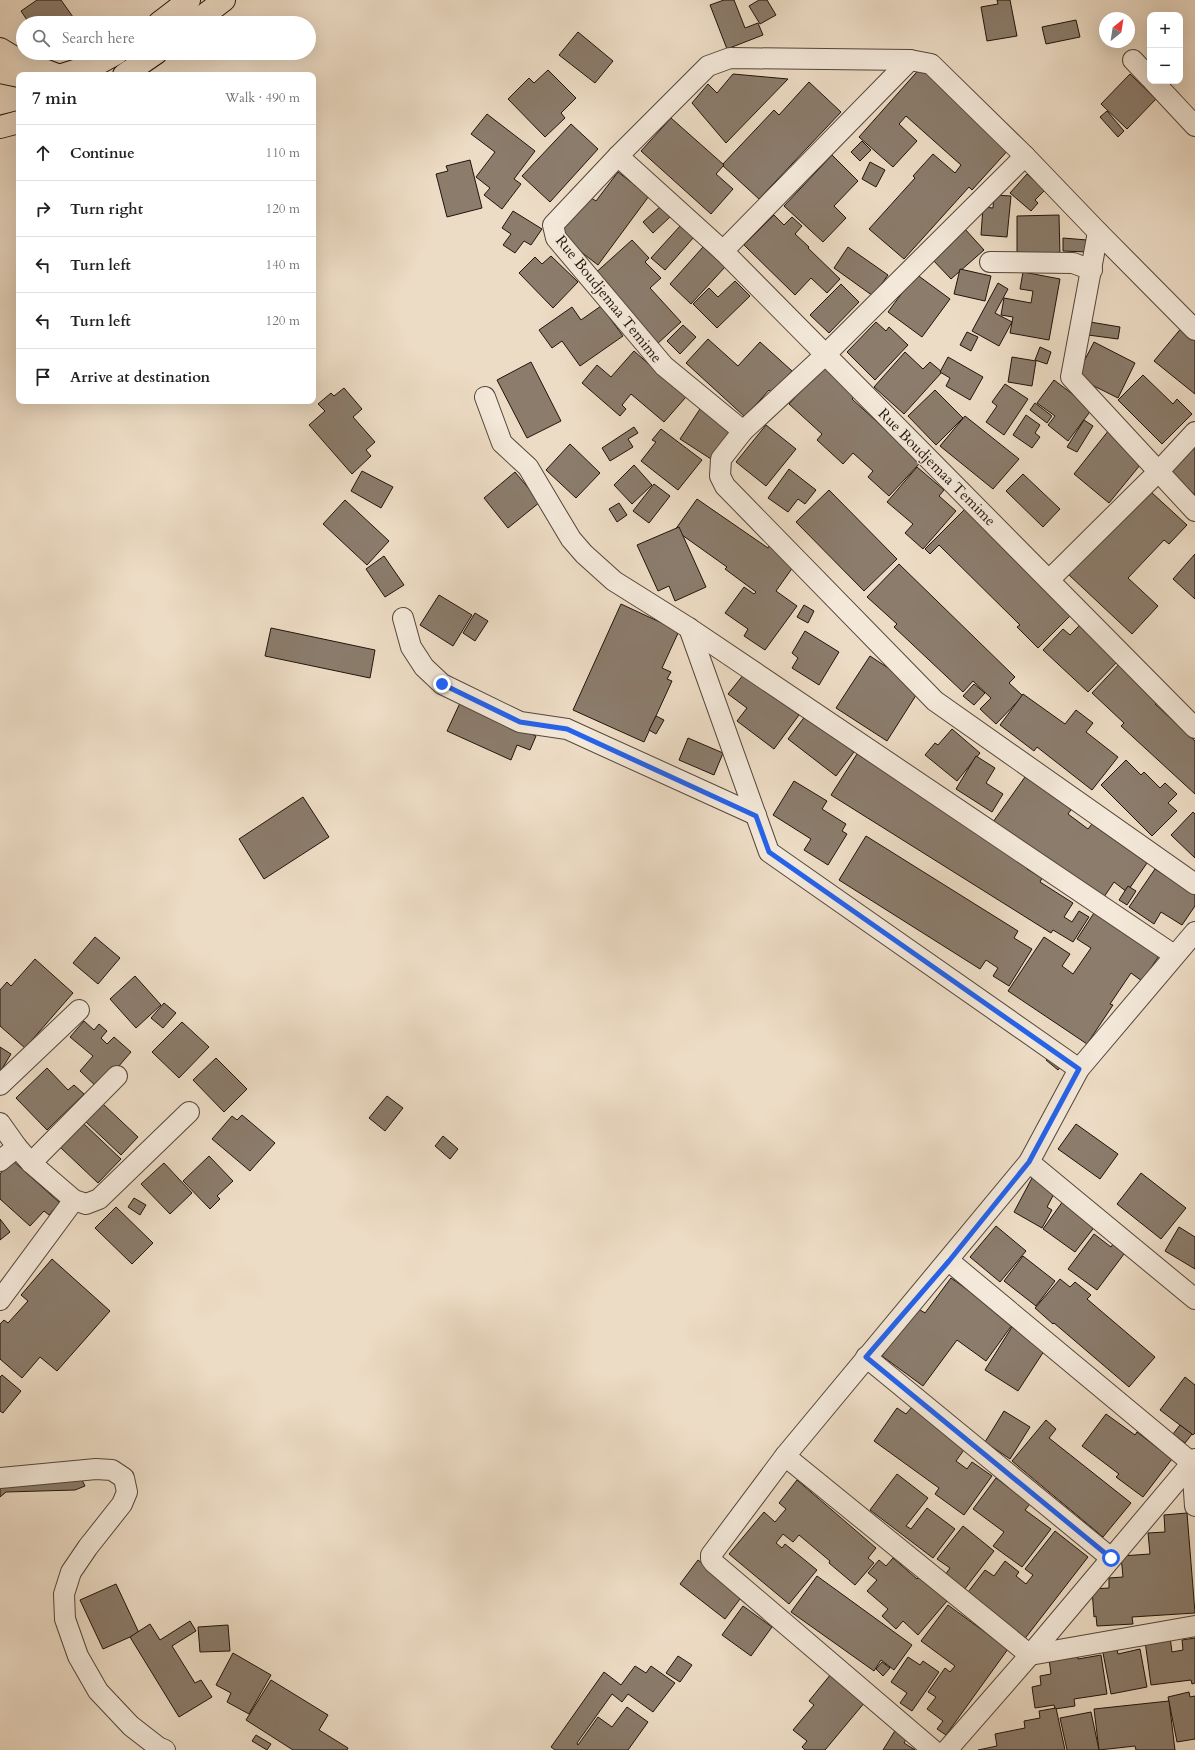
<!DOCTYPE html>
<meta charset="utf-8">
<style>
body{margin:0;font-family:Cardo,serif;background:#f2f2f2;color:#222}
.controls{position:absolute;right:12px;top:12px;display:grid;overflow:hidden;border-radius:8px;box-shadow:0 4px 16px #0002}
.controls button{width:36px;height:36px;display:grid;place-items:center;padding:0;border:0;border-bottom:1px solid #e0e0e0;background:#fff;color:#222;font:20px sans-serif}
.compass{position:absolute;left:1099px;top:12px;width:36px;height:36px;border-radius:50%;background:#fff;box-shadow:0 4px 16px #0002;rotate:30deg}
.stop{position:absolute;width:12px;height:12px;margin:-9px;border:3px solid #2563eb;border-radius:50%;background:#fff}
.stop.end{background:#2563eb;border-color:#fff;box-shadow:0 1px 4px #0008}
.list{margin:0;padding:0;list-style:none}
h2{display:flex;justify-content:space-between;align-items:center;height:52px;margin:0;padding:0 16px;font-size:17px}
h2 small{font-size:13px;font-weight:400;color:#767676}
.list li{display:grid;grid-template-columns:26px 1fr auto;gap:12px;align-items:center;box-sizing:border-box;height:56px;padding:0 16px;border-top:1px solid #e0e0e0}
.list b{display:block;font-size:15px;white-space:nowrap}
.list em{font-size:13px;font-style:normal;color:#767676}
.icon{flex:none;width:22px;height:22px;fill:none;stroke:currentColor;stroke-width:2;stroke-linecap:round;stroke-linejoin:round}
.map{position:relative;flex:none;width:1195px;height:1750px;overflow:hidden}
.search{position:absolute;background:#fff;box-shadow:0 4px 16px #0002;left:16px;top:16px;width:300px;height:44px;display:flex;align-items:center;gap:10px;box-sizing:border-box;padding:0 14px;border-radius:22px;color:#767676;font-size:15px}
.panel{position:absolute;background:#fff;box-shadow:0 4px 16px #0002;left:16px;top:72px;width:300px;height:332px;border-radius:8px}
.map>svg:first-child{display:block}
.building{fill:#8b7c6c;stroke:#21140b}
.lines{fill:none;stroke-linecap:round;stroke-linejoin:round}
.street-casing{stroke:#54463a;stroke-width:22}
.highway-casing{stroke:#21140b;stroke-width:24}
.street{stroke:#f3e8d9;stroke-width:20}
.highway{stroke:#eddcc5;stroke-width:22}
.route{stroke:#2563eb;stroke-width:5}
.labels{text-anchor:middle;stroke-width:3;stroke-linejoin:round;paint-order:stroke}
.street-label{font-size:15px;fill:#21140b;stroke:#f3e8d9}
</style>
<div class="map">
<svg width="1195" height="1750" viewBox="0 0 1195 1750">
<rect width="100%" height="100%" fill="#eddcc5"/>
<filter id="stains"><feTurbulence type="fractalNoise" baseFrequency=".005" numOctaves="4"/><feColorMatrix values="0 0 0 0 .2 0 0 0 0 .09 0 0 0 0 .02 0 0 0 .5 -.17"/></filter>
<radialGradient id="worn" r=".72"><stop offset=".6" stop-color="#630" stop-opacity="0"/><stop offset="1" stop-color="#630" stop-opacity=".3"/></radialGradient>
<g class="building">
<polygon points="37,0 61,0 73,17 64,23 29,23 21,11"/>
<polygon points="724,0 734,0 745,28 758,23 763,35 727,49 710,5"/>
<polygon points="759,0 767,0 776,15 760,24 749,6"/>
<polygon points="997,0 1010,0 1017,36 987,41 981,7 998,4"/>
<polygon points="1076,20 1080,37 1046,44 1042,27"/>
<polygon points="578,32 613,61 595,83 559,55"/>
<polygon points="923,65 1010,148 972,190 969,187 904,259 869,229 915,178 913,176 933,154 955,173 961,165 906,116 899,124 917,141 893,167 859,137"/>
<polygon points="548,70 576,98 561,113 565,118 545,137 508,99 529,78 534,83"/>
<polygon points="733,74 788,79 726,143 692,103 708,84 717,93"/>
<polygon points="1130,74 1156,99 1127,129 1101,104"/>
<polygon points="809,82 841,112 759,199 722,165 774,110 779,115"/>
<polygon points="1107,111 1124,131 1118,137 1100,117"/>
<polygon points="487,114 535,151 514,179 521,184 502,209 484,195 490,188 476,177 495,152 471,134"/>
<polygon points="671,118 724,165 716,174 733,189 711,214 641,151"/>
<polygon points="571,124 598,149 550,202 522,176"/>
<polygon points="862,141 871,150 860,161 851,152"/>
<polygon points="832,155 858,181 834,206 846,218 823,242 784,206"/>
<polygon points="470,160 482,208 447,217 436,174 448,171 446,166"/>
<polygon points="870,162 885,170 876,187 862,179"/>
<polygon points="618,172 649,196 598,265 559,235 588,196 596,201"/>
<polygon points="1027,174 1045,190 1035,200 1038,203 1031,211 1010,193"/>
<polygon points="994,195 1011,196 1007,237 981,235 983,207 993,208"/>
<polygon points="661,206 671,216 653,233 643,222"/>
<polygon points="513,211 542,229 531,245 524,241 515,253 503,245 511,234 502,228"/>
<polygon points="774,215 784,225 792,217 802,226 795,234 809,247 808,248 840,279 827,293 811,278 795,295 744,245"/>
<polygon points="1059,215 1060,256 1017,257 1017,216"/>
<polygon points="681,225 694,237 665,270 651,258"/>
<polygon points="964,228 984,250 951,279 931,258"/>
<polygon points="1063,238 1087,240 1087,252 1063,251"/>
<polygon points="632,240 649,258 645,262 661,278 650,288 681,322 656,345 592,276"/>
<polygon points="703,247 725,267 691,304 670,284"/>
<polygon points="848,247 888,275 873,296 834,268"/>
<polygon points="551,256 578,282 553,308 519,273 535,257 542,264"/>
<polygon points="960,269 991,276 985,301 954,294"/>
<polygon points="1023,272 1060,279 1049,340 1010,333 1013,317 1001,315 1004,298 1031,303 1033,291 1020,289"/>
<polygon points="916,274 950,299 922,337 888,312"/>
<polygon points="735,281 750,296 717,328 693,304 709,288 718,297"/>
<polygon points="998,283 1008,289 995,313 1012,322 999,346 972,331"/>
<polygon points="841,284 859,302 829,333 810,315"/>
<polygon points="601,306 623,336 580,366 562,341 552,348 539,330 572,307 581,320"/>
<polygon points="876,322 886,331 889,327 908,345 875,380 847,352"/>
<polygon points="1090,322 1120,327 1118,339 1088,335"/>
<polygon points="683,325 696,337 680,354 667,341"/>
<polygon points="1183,326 1195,335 1195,394 1154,361"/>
<polygon points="967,332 978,337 971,351 960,345"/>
<polygon points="708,339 738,366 760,342 792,371 772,393 769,390 745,417 686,363"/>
<polygon points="1094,342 1135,363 1118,398 1076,377"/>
<polygon points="1040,347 1051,352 1047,364 1035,360"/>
<polygon points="634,351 686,397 664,422 631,394 622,405 626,409 620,416 582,383 597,365 611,377"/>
<polygon points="905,352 923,369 930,362 942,372 904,414 874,387"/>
<polygon points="948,357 983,377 970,400 946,386 950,378 940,372"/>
<polygon points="1012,357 1036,361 1032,386 1008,382"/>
<polygon points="531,362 561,421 527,438 497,380"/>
<polygon points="825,364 858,393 852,399 921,462 889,496 868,477 873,471 853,453 843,464 817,440 822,434 789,404"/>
<polygon points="1143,375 1173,404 1177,399 1192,414 1162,444 1118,400"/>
<polygon points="1054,380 1092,409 1068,441 1048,425 1055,416 1037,403"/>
<polygon points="1005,384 1028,399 1004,435 986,422 997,406 992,402"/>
<polygon points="344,388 362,409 353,417 375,442 366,450 371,456 352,474 309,425 325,411 318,404 331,393 334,396"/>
<polygon points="935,390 963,418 936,445 908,416"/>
<polygon points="1035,403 1052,416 1047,423 1030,410"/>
<polygon points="702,406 733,426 711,459 680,439"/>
<polygon points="1026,415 1040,425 1035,433 1040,437 1032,448 1013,435"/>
<polygon points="965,416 1019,459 993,489 940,446"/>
<polygon points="1084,420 1093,426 1077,452 1067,447"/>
<polygon points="766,425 796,449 766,486 736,462"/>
<polygon points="634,427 638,433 628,439 633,447 610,461 602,448"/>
<polygon points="661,429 702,460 678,490 641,461 656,442 652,440"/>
<polygon points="1109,430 1145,459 1109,503 1074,474"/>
<polygon points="1195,441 1195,495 1189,489 1179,482 1170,473"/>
<polygon points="570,444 600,473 576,498 546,470"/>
<polygon points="634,465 652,485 632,504 614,485"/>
<polygon points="917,467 944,490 939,496 956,511 923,549 905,533 913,524 887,502"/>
<polygon points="789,469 816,490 805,504 798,499 788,512 768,498"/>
<polygon points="362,471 393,487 381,508 351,491"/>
<polygon points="515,472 540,502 508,528 484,498"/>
<polygon points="1023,474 1060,509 1043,527 1006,491"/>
<polygon points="654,484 670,496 649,523 633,511"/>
<polygon points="829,490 897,559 864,591 796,522"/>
<polygon points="1151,492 1187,525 1169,544 1164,540 1128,578 1158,606 1132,634 1068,574"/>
<polygon points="697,499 768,548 772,542 798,560 776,591 797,606 765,650 744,636 748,629 725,613 744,587 754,594 756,592 725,569 727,567 675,530"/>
<polygon points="345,500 389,541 367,565 323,524"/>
<polygon points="619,503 627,515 617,522 609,509"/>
<polygon points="967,507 1073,613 1038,648 1017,627 1020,625 939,545 930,554 925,549"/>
<polygon points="679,527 706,587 675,601 669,586 658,591 637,545"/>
<polygon points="1195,554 1195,599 1173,579"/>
<polygon points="384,556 404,585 385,597 366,569"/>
<polygon points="899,564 1015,677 1009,683 1023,696 996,724 980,709 991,698 973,681 963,692 894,627 897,624 867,597"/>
<polygon points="439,595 472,615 453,646 420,625"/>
<polygon points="621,604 679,631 662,668 671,672 667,679 672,681 644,742 573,710"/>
<polygon points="804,605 814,611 808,623 797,617"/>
<polygon points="475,613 488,621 475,641 463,633"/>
<polygon points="1081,624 1119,660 1088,692 1043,650 1063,629 1070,635"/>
<polygon points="271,628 375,650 370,678 265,656"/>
<polygon points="805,631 839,652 819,685 792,668 798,658 792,653"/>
<polygon points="870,656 920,689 887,741 836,708"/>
<polygon points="1122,661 1159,701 1155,704 1195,741 1195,794 1121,726 1124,723 1092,693"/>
<polygon points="744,674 799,715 774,749 737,721 747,708 728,694"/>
<polygon points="974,684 985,693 974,705 963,696"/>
<polygon points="1023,694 1065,724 1076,710 1093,723 1086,732 1118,757 1092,790 1037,747 1034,751 1000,725"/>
<polygon points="460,703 536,736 530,750 517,745 511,760 447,731"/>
<polygon points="806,715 854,752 836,776 788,739"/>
<polygon points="656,716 664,720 656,734 649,730"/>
<polygon points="952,729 980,753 957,781 925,755 935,743 938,745"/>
<polygon points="688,738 723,753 714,775 679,760"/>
<polygon points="857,754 1031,863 1027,869 1042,878 1040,882 1073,903 1064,917 1072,922 1079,911 1089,917 1073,942 1053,930 1051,933 831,795"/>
<polygon points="976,756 995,768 986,783 1003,794 992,812 956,789"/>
<polygon points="1126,760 1141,775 1144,772 1160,788 1165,783 1177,794 1168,803 1177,811 1152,836 1101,785"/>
<polygon points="1025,777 1046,791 1050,786 1075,804 1068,814 1088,829 1092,824 1147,863 1127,892 1114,882 1102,900 993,822"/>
<polygon points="794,781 827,801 822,809 846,824 842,831 847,834 828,865 804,850 811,839 773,815"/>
<polygon points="303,797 329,837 264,879 239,839"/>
<polygon points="1193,812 1195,814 1195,858 1171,835"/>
<polygon points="866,836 1018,931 1014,938 1032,949 1009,986 993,976 998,968 986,960 980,969 839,880"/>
<polygon points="1155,869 1172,880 1195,887 1195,906 1182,925 1161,912 1154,924 1129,907"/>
<polygon points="1128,886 1136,891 1127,905 1119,900"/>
<polygon points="1094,913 1159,956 1142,981 1131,973 1110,1004 1113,1005 1087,1044 1008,991 1044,937 1070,954 1062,966 1073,974 1091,948 1077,939"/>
<polygon points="95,937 120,958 98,984 73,963"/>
<polygon points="35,959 73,993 25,1048 0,1026 0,990 7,982 11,986"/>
<polygon points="135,976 161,1005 136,1028 110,999"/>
<polygon points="164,1003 176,1013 163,1028 151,1018"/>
<polygon points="84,1021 94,1030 99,1024 107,1031 101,1038 107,1044 114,1037 131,1052 99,1089 80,1071 93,1056 70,1037"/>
<polygon points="182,1022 209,1047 179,1078 152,1052"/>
<polygon points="0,1047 11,1054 0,1072"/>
<polygon points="1051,1054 1063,1064 1058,1070 1046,1060"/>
<polygon points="216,1058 247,1089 224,1112 193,1080"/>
<polygon points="47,1068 68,1090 74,1085 84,1094 47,1130 16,1098"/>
<polygon points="387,1096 403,1108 385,1131 369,1118"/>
<polygon points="103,1104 138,1137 121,1155 86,1122"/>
<polygon points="242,1115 275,1143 250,1171 212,1139 232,1116 237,1120"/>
<polygon points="83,1123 121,1159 98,1183 60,1147"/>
<polygon points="1076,1124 1118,1154 1100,1179 1058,1149"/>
<polygon points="443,1136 458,1149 450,1159 435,1146"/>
<polygon points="209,1156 233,1181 217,1196 220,1199 210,1209 183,1181"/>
<polygon points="12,1160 60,1203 49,1215 44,1211 30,1226 0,1199 0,1174"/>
<polygon points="164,1163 192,1193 170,1214 141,1184"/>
<polygon points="1141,1173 1186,1208 1161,1239 1117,1204"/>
<polygon points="1032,1178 1056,1190 1047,1207 1052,1210 1042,1228 1014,1212"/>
<polygon points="134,1198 146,1205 140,1215 128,1207"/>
<polygon points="1063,1201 1096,1225 1075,1252 1043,1229"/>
<polygon points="116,1207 153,1243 132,1264 95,1228"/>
<polygon points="0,1219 10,1232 0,1240"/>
<polygon points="996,1226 1026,1251 1000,1282 970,1257"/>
<polygon points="1179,1227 1195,1237 1195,1269 1165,1251"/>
<polygon points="1094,1234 1111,1247 1115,1241 1127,1250 1097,1290 1068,1269"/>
<polygon points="1023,1256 1055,1281 1036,1306 1004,1281"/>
<polygon points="52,1259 110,1311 57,1371 40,1357 22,1378 0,1359 0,1324 4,1320 8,1323 28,1301 21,1295"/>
<polygon points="951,1278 1003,1315 1015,1321 986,1361 957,1340 923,1386 882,1356 917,1308 925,1313"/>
<polygon points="1060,1279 1070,1287 1075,1282 1091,1295 1087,1299 1155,1357 1129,1387 1054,1323 1053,1324 1035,1308"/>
<polygon points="1012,1327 1046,1348 1018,1391 985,1370"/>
<polygon points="2,1375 21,1391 3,1413 0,1411 0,1377"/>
<polygon points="1185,1377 1195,1385 1195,1433 1193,1435 1160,1410"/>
<polygon points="912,1407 966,1447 956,1461 967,1469 972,1462 992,1476 964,1515 935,1494 939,1488 874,1441 897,1408 906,1414"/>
<polygon points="1004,1411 1030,1427 1010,1459 985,1442"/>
<polygon points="1106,1414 1135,1435 1137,1432 1172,1459 1143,1497 1116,1477 1119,1474 1082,1446"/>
<polygon points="1046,1420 1056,1429 1049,1438 1131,1503 1103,1537 1012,1461"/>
<polygon points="1180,1425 1192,1434 1185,1443 1173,1434"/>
<polygon points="897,1474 928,1498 906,1526 911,1529 927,1508 955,1529 933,1558 870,1510"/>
<polygon points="80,1476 85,1486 75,1490 6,1492 0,1497 0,1477"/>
<polygon points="996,1478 1030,1504 1025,1510 1051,1529 1022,1567 993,1546 1004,1532 973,1509"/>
<polygon points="797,1480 876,1548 868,1558 874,1563 855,1585 829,1563 830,1561 799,1535 793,1542 783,1534 776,1543 782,1548 785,1544 817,1570 789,1604 729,1554 764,1512 775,1522 786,1509 779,1503"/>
<polygon points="1187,1513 1195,1613 1132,1617 1133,1624 1097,1626 1096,1616 1094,1617 1092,1589 1109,1588 1109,1578 1123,1577 1121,1556 1150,1554 1148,1533 1165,1532 1164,1515"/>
<polygon points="963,1526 994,1551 964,1590 945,1575 950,1568 937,1559"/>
<polygon points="1055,1531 1088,1557 1023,1641 965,1596 985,1570 994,1576 1005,1561 1019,1572 1016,1576 1026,1584 1033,1575 1025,1569"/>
<polygon points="893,1558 917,1579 919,1577 947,1601 918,1635 903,1621 896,1629 882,1616 888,1609 867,1591 877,1580 868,1573 879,1560 886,1566"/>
<polygon points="698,1560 743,1595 725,1619 680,1584"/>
<polygon points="817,1576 912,1645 894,1670 881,1660 874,1671 791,1612"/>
<polygon points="116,1584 139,1633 103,1649 80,1600"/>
<polygon points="948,1605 1008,1649 946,1735 937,1729 943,1721 927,1709 936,1697 928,1692 945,1668 950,1672 955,1666 921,1641"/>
<polygon points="743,1606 772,1627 751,1656 722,1635"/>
<polygon points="190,1621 196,1631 172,1646 195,1683 201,1680 212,1697 179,1717 130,1637 150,1624 160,1640"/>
<polygon points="228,1625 230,1651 200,1652 198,1627"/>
<polygon points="1170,1637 1172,1652 1183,1650 1182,1640 1195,1638 1195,1683 1192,1684 1191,1680 1151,1685 1145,1641"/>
<polygon points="1116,1645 1118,1654 1140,1649 1147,1687 1111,1694 1102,1648"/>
<polygon points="233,1653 271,1675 249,1714 227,1702 231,1693 216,1685"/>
<polygon points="1078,1655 1078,1659 1101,1655 1107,1694 1074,1699 1075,1706 1055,1709 1054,1705 1035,1708 1032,1687 1041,1685 1040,1676 1051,1674 1049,1659"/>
<polygon points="678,1656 692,1665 680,1682 666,1673"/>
<polygon points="908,1657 920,1665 923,1661 939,1672 912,1711 900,1703 907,1693 891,1682"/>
<polygon points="882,1662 890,1668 883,1676 876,1669"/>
<polygon points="635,1666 646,1673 651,1666 675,1683 653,1712 628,1694 622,1702 612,1694 577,1743 578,1745 598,1717 612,1727 627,1707 648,1722 628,1750 555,1750 551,1747 604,1672 621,1685"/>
<polygon points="831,1674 865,1702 825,1750 805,1750 802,1747 807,1741 793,1730 814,1705 809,1701"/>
<polygon points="271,1680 328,1715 319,1730 348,1748 347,1750 293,1750 246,1720"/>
<polygon points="1189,1692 1190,1697 1195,1696 1195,1739 1177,1742 1168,1697"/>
<polygon points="1169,1701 1175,1750 1136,1750 1135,1746 1099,1750 1094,1709"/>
<polygon points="1056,1708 1065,1750 978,1750 997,1746 995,1734 1025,1728 1024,1721 1040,1718 1039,1711"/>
<polygon points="1091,1712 1099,1750 1067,1750 1060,1718"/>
<polygon points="896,1729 908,1736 904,1743 915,1750 883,1750"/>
<polygon points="256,1735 271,1744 267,1750 252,1741"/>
</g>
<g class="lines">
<g class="street-casing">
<g id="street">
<polyline points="1133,60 1150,78"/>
<polyline points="1153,81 1195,126"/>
<polyline points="618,156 723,251 1195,728"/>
<polyline points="1025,156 825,355 743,431 721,459 720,476 725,486 935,701 1195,884"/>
<polyline points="1098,232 1071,377 1195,511"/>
<polyline points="723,251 910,60"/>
<polyline points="990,262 1073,263 1092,270"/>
<polyline points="485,397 502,443 528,467 571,539 584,554 614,581 689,628 1174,955"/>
<polyline points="743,431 664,366 556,238 553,225 618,156 708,66 730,58 910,60 931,64 1025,156 1098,232 1195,330"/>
<polyline points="1049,580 1158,472 1195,432"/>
<polyline points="403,618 411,647 424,667 442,684 520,722 567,729 756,815"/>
<polyline points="689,628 769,852 1079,1069"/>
<polyline points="0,1085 79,1010"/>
<polyline points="0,1123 17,1147 31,1163 74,1200 86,1204 99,1199 189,1112"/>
<polyline points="0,1161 17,1147"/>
<polyline points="1029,1162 1195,1299"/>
<polyline points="31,1163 117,1076"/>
<polyline points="949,1261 1192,1463 1195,1506"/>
<polyline points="0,1300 74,1200"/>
<polyline points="866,1357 1111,1558"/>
<polyline points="785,1456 1030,1655 1195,1626"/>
<polyline points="0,1478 96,1469 112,1470 124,1478 127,1492 122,1504 88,1547 71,1572 64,1594 65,1619 78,1656 98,1691 131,1726 158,1747 165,1750"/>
<polyline points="933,1750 714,1563 711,1559 711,1555 785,1456 1029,1162 1079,1069 1195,932"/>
<polyline points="947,1750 1030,1655 1195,1459"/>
</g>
</g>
<g class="highway-casing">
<g id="highway">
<polyline points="159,23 189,0"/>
<polyline points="194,23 224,0"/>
<polyline points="0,49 18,60 57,75"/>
<polyline points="0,72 19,76"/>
<polyline points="62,75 97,64 117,53"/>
<polyline points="124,75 156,53"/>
<polyline points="0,127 19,122"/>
</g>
</g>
<use href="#street" class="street"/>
<use href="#highway" class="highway"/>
</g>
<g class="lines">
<polyline class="route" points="442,684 520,722 567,729 756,816 769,852 1079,1069 1029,1162 949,1261 866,1357 1111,1558"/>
</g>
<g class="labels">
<g class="street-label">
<text transform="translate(609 299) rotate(51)" y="5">Rue Boudjemaa Temime</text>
<text transform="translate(937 467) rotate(45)" y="5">Rue Boudjemaa Temime</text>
</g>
</g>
<rect width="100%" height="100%" filter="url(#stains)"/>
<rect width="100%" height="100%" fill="url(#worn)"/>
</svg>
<div class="controls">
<button>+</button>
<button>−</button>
</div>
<svg class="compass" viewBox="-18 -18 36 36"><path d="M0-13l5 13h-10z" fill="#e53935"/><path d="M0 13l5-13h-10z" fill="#767676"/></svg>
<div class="stop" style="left:1111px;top:1558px"></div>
<div class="stop end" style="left:442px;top:684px"></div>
<div class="search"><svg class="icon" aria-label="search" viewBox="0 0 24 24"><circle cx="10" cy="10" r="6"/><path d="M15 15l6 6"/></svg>Search here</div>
<section class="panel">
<h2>7 min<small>Walk · 490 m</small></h2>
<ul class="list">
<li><svg class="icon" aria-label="ahead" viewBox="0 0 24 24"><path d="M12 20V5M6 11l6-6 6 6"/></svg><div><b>Continue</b></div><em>110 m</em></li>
<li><svg class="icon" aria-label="right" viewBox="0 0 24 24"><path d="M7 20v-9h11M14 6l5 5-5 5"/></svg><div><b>Turn right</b></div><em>120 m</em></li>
<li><svg class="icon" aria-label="left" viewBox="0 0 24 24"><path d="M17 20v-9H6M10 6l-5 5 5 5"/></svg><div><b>Turn left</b></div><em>140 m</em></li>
<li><svg class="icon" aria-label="left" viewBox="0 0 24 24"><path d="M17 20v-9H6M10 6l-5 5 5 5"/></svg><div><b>Turn left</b></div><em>120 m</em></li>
<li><svg class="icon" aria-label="arrive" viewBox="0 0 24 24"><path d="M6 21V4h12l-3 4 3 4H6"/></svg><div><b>Arrive at destination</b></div></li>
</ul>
</section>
</div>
